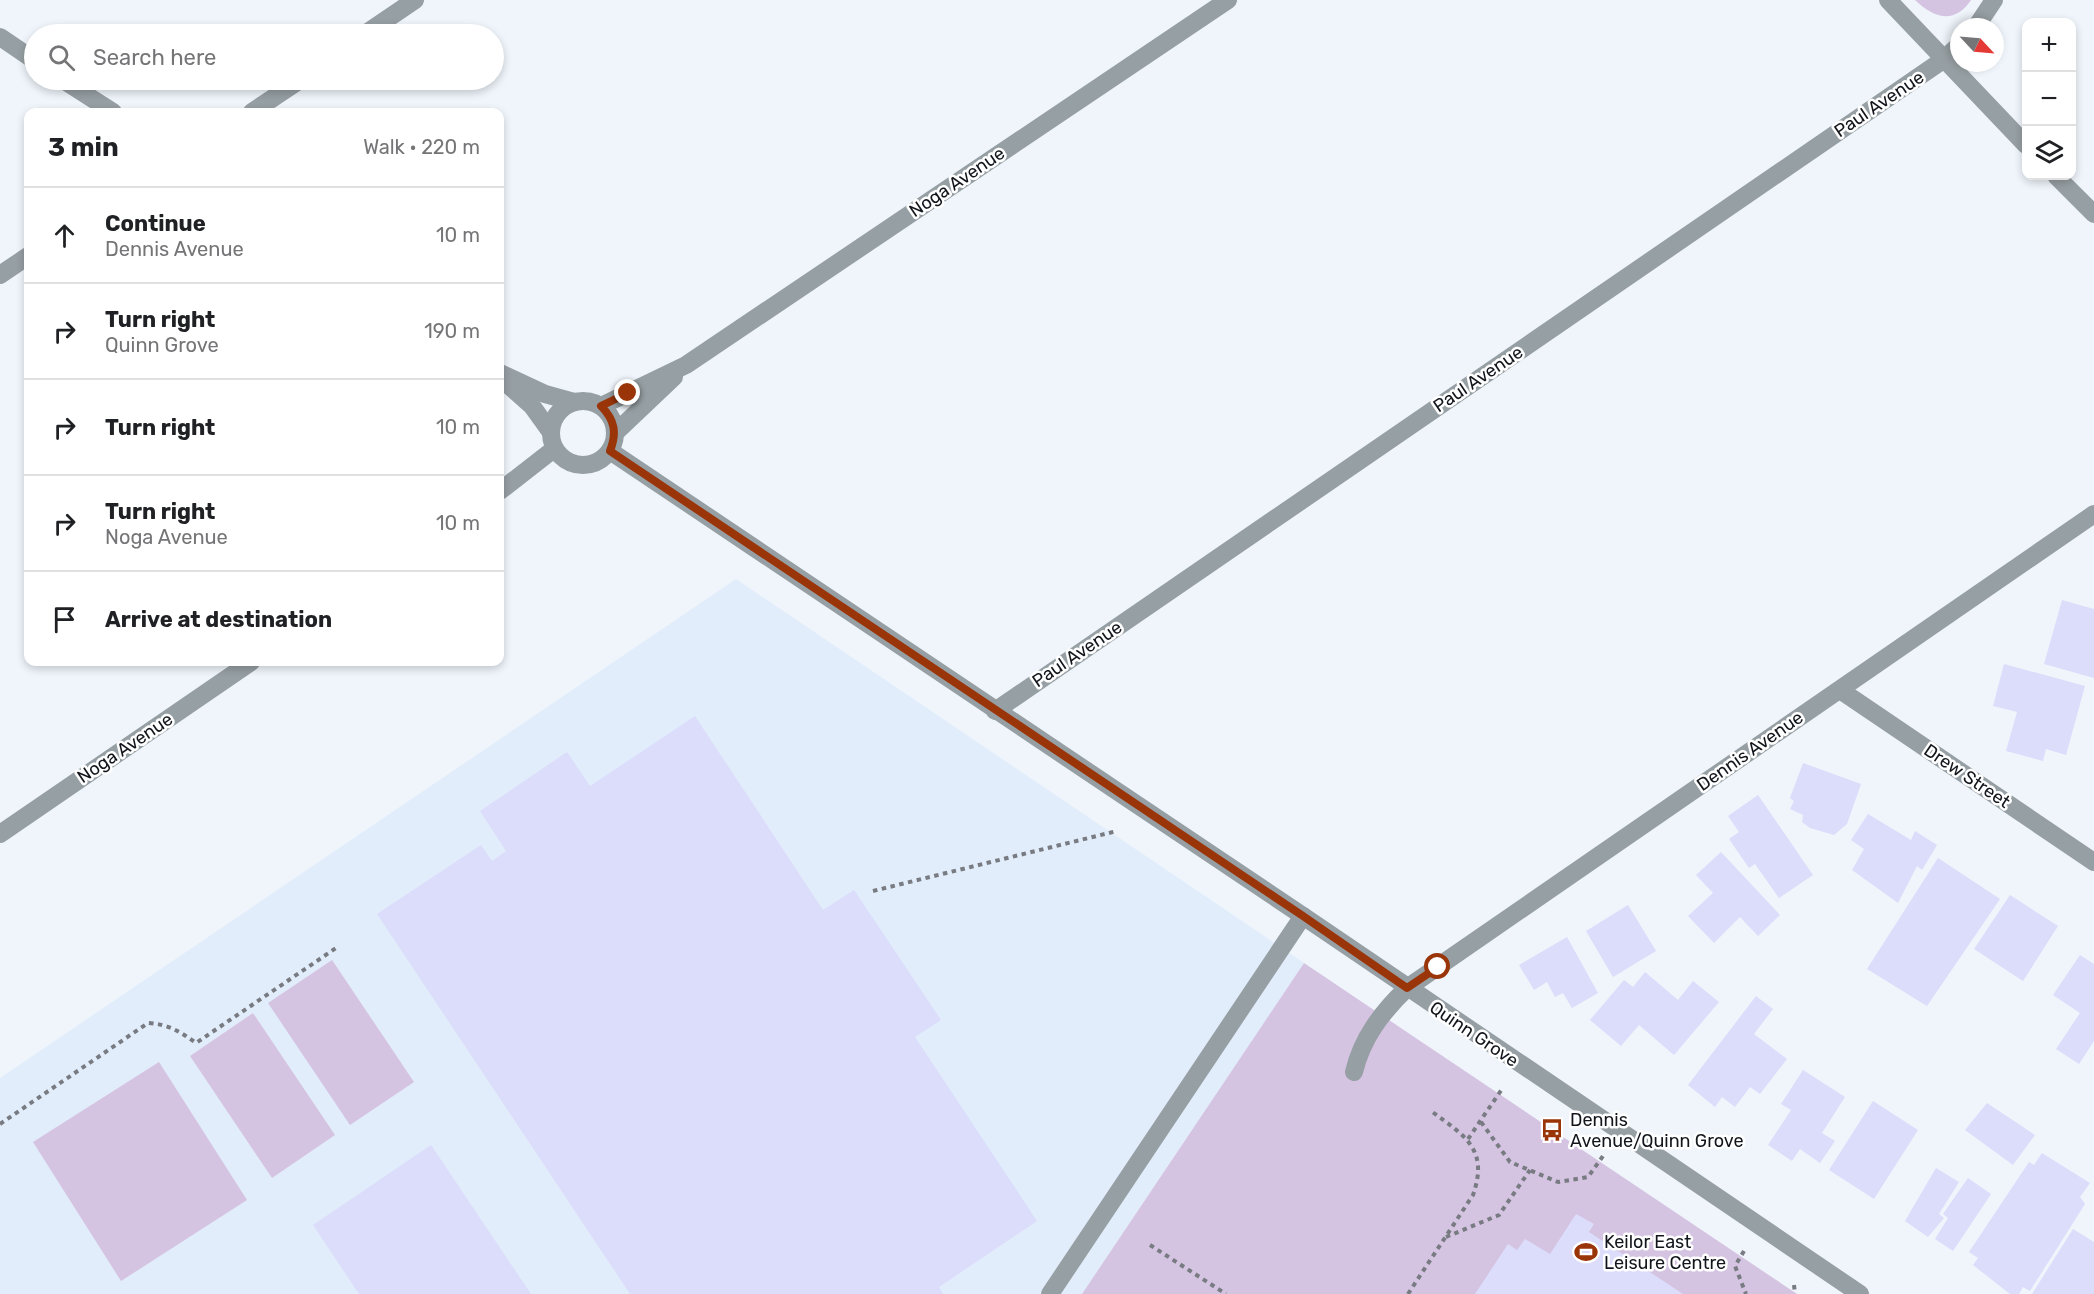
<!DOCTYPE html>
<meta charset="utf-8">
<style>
body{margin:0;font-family:Rubik,sans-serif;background:#f2f2f2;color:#202124}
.controls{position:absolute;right:18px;top:18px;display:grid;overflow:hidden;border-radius:12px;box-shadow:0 3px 9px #0003}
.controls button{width:54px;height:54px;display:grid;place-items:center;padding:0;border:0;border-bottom:2px solid #e0e0e0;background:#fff;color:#202124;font:30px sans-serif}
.compass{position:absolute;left:1950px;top:18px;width:54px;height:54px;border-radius:50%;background:#fff;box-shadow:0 3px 9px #0003;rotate:116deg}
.stop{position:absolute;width:18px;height:18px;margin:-14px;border:4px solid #9a3509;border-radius:50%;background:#fff}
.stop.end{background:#9a3509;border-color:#fff;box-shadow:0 2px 6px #0008}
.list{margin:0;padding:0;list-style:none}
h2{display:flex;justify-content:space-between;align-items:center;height:78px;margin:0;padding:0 24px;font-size:26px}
h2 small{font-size:20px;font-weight:400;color:#757577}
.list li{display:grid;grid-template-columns:39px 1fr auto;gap:18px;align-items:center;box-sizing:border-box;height:96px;padding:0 24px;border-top:2px solid #e0e0e0}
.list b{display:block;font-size:22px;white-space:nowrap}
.list p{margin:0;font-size:20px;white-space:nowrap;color:#757577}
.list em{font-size:20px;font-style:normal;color:#757577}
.icon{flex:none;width:33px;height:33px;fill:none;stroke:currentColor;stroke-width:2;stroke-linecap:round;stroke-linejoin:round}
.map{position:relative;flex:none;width:2094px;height:1294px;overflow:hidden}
.search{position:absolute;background:#fff;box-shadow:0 3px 9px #0003;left:24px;top:24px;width:480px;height:66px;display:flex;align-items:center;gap:15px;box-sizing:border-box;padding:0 21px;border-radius:33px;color:#757577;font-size:22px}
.panel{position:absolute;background:#fff;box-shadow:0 3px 9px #0003;left:24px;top:108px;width:480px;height:558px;border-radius:12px}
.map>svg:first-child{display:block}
.built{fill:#e2edfb}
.park{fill:#d5c3e2}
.building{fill:#dbddfb}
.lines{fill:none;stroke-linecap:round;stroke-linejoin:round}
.path{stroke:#787c82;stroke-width:4;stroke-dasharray:4.5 4.5;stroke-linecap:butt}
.lane{stroke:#969fa3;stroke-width:18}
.street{stroke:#969fa3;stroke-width:18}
.route{stroke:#9a3509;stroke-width:8}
.labels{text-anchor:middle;stroke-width:5;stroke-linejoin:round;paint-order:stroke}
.street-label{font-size:18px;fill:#12161c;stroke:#fff}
.poi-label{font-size:18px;fill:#12161c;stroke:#fff;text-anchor:start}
</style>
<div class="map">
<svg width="2094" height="1294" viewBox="0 0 2094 1294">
<rect width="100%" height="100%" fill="#eff5fb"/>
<polygon class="built" points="736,579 1304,963 1082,1294 0,1294 0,1078"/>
<g class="park">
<path d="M1915,0H1971C1954,25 1934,18 1915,0Z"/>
<polygon points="332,960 414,1082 350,1125 268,1003"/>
<polygon points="1304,963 1797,1294 1082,1294"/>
<polygon points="253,1013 335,1135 272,1178 190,1056"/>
<polygon points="159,1062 247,1200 121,1281 33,1142"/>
</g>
<g class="building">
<polygon points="2062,600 2094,609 2094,678 2044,664"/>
<polygon points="2004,664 2085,686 2066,755 2046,749 2043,761 2006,751 2017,712 1993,706"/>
<polygon points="695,716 823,910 854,890 941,1020 915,1037 1037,1221 939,1287 943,1294 630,1294 377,914 481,845 492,861 506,851 480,811 567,752 590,786"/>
<polygon points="1803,763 1861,784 1847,824 1834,835 1810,828 1802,822 1803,815 1790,809 1794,801 1790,798"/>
<polygon points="1758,795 1813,875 1779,898 1755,864 1749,868 1729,839 1739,832 1728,816"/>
<polygon points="1868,814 1911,840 1915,831 1937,845 1922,870 1917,866 1898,903 1852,870 1864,849 1851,840"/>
<polygon points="1721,852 1780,915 1758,936 1740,917 1714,943 1688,916 1713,893 1696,875"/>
<polygon points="1938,858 2000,899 1927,1006 1867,969"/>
<polygon points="2010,895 2058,926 2023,981 1974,949"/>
<polygon points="1628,905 1656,951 1613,977 1586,931"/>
<polygon points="1567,937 1598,993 1572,1008 1563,993 1555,997 1547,982 1534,990 1519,965"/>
<polygon points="2080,955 2094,964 2094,1041 2079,1064 2056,1049 2080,1013 2053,995"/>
<polygon points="1645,972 1678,1000 1693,981 1719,1002 1674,1055 1639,1025 1621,1046 1590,1020 1624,980 1633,987"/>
<polygon points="1756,996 1773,1009 1754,1034 1787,1059 1760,1094 1750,1087 1735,1107 1722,1097 1715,1107 1688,1085"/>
<polygon points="1803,1070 1845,1097 1822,1133 1835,1141 1820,1163 1800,1149 1792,1161 1768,1145 1791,1110 1781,1104"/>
<polygon points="1873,1101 1918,1130 1874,1199 1829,1170"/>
<polygon points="1987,1103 2035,1135 2013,1165 1965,1130"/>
<polygon points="431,1145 531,1294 359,1294 313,1225"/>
<polygon points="2042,1153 2090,1183 2080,1197 2085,1204 2030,1291 2023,1287 2019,1294 2010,1294 1973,1265 1978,1258 1969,1252 2029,1162 2034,1165"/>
<polygon points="1936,1168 1959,1182 1939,1214 1944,1218 1928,1237 1905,1221"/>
<polygon points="1968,1178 1991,1194 1953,1251 1935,1239 1948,1218 1943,1214"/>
<polygon points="1576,1214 1594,1224 1589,1232 1683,1294 1475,1294 1508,1244 1517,1250 1525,1239 1550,1254"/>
<polygon points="2073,1229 2094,1242 2094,1294 2032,1294"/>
</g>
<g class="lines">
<g class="path">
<polyline points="873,891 1117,831"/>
<polyline points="1481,1122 1510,1162 1558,1182 1588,1177 1603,1156"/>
<path d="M0,1124L148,1023C168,1024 181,1032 196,1043L339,946"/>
<polyline points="1468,1139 1502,1089"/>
<polyline points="1446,1237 1499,1215 1530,1170"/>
<polyline points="1150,1245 1226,1294"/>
<polyline points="1744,1251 1735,1266 1746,1294"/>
<polyline points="1794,1285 1795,1294"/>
<path d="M1408,1294L1473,1195C1489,1149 1465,1136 1431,1111"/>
</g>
<g class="lane">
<path d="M1354,1072C1362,1038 1382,1012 1407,988"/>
<polyline points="1050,1294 1303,916"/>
</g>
<g class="street">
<polyline points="1888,0 2026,145"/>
<polyline points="1976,27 1994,0"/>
<polyline points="365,34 415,0"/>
<polyline points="0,37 34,60"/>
<polyline points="63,80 113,112"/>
<polyline points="252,112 300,80"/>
<polyline points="2056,176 2094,214"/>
<polyline points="0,275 28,256"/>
<polyline points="500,373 545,394 574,402"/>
<polyline points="505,382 532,406 550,431"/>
<circle cx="583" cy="433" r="32"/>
<polyline points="601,406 686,365 1228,0"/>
<polyline points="615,433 674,377"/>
<polyline points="610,451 1303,916 1860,1294"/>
<polyline points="500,491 554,449"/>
<polyline points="1840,690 2094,862"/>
<polyline points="995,711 1943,60 1959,45"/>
<polyline points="0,834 251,662"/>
<polyline points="1407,988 2094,514"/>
</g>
</g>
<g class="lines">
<path class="route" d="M628,393L601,406C615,420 617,433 610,451L1303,916L1407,988L1438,967"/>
</g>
<defs>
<g id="bus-bare" transform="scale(1.8)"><path d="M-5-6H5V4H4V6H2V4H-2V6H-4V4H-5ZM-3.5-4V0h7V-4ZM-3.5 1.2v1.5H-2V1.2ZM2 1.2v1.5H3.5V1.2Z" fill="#9a3509" stroke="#fff" stroke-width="2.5" paint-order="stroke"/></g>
<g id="stadium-bare" transform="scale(1.8)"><path d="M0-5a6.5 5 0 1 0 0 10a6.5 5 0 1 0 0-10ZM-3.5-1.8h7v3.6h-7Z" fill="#9a3509" stroke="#fff" stroke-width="2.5" paint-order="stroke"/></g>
</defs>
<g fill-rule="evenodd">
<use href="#bus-bare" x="1552" y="1130"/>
<use href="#stadium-bare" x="1586" y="1252"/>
</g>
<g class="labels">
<g class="street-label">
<text transform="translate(1879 104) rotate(-34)" y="6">Paul Avenue</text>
<text transform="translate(957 182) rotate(-34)" y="6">Noga Avenue</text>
<text transform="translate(1478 379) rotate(-34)" y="6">Paul Avenue</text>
<text transform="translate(1077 654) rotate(-34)" y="6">Paul Avenue</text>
<text transform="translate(125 748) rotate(-34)" y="6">Noga Avenue</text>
<text transform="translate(1750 751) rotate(-35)" y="6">Dennis Avenue</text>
<text transform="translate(1967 776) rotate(34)" y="6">Drew Street</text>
<text transform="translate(1474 1034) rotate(34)" y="6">Quinn Grove</text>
</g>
<g class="poi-label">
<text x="1570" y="1126">Dennis<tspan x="1570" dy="21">Avenue/Quinn Grove</tspan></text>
<text x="1604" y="1248">Keilor East<tspan x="1604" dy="21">Leisure Centre</tspan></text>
</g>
</g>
</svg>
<div class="controls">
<button>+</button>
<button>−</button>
<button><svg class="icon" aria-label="layers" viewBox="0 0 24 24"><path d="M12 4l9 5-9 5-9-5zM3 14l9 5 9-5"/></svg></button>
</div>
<svg class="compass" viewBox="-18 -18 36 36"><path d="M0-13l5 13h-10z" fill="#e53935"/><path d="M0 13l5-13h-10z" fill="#757577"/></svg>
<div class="stop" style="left:1438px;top:967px"></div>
<div class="stop end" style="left:628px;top:393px"></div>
<div class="search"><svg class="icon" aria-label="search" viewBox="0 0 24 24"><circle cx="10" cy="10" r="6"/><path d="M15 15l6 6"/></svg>Search here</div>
<section class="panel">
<h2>3 min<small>Walk · 220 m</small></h2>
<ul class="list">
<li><svg class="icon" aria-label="ahead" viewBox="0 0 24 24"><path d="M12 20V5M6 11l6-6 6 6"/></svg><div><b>Continue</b><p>Dennis Avenue</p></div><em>10 m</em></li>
<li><svg class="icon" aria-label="right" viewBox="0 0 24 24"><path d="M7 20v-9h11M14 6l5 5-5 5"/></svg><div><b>Turn right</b><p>Quinn Grove</p></div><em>190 m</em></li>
<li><svg class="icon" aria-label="right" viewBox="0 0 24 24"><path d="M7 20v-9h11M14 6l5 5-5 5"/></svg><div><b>Turn right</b></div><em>10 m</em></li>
<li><svg class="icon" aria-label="right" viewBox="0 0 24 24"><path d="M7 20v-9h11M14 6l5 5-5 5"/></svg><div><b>Turn right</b><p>Noga Avenue</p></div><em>10 m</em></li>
<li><svg class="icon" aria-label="arrive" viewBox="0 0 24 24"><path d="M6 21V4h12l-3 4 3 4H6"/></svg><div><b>Arrive at destination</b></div></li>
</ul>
</section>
</div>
